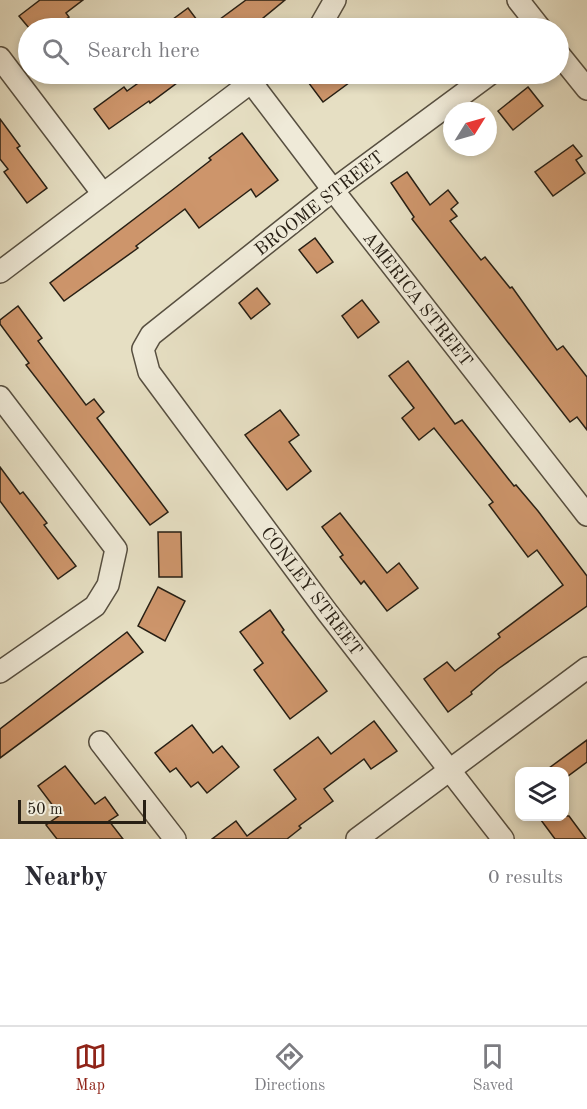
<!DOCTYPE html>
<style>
body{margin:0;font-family:"Old Standard TT",serif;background:#f2f2f3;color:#2b2b33}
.controls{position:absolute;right:18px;bottom:18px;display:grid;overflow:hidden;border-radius:12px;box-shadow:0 3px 9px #0003}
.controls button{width:54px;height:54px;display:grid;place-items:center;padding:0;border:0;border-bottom:2px solid #e1e1e2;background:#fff;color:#2b2b33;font:30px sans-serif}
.compass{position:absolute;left:443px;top:102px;width:54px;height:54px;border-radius:50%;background:#fff;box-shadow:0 3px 9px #0003;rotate:53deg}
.scale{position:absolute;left:18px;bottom:15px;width:128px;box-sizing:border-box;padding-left:6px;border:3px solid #271f14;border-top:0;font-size:16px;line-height:21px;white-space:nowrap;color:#271f14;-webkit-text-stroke:4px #efead8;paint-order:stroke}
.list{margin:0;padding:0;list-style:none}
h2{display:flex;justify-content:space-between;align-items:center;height:78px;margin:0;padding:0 24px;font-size:26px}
h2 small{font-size:20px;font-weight:400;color:#7c7c81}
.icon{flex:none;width:33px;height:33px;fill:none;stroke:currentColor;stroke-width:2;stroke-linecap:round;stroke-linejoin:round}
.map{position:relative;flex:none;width:587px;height:839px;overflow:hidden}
.search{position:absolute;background:#fff;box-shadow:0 3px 9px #0003;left:18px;right:18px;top:18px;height:66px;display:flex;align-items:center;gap:15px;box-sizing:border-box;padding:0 21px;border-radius:33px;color:#7c7c81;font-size:22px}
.sheet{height:186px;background:#fff}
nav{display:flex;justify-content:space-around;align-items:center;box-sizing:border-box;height:84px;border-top:2px solid #e1e1e2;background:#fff;font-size:16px;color:#7c7c81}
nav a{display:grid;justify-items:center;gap:3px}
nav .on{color:#8f2418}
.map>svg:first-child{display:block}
.building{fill:#cd956b;stroke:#271f14;stroke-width:1.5}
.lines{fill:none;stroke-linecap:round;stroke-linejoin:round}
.minor-casing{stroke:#574f40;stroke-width:24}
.minor{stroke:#efead8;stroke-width:21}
.labels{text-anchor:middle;stroke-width:6;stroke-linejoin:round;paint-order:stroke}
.street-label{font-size:18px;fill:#271f14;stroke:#efead8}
</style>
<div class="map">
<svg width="587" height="839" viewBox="0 0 587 839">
<rect width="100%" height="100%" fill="#e6dfc3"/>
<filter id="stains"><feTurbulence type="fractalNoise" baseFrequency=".00333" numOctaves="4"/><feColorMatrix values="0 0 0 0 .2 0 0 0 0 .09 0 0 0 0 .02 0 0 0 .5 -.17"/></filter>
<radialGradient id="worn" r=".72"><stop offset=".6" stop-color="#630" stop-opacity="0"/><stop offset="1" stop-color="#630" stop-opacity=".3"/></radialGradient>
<g class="building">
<polygon points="40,0 83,0 66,13 69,17 53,28 29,28 19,16"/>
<polygon points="246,0 285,0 251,28 208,28"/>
<polygon points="188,8 203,28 161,28"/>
<polygon points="151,74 189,74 150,103 149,101 109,129 94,109 124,87 127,91"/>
<polygon points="318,74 361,74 323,102 308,82"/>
<polygon points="528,87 543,106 513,130 498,111"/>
<polygon points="0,119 20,146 17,148 47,188 27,203 4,172 8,169 0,159"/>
<polygon points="242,133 278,180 256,197 251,189 199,228 185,209 136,246 138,248 64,301 50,283 171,191 211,160 209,158"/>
<polygon points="573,145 582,156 576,160 585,173 553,196 535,172"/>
<polygon points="407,172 430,205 448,190 458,203 451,209 457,216 450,221 481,260 485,257 510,288 512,287 557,350 563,346 587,377 587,430 577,417 570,422 412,219 414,217 391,183"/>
<polygon points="315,238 333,262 317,273 299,250"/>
<polygon points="257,288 270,304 251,319 239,303"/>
<polygon points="362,300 379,322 358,338 342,316"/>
<polygon points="18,306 42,338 38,341 86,405 94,399 104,412 97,418 168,512 150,525 26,365 29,363 0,324 0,320"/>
<polygon points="408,361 455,424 462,420 514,486 516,485 538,511 587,576 587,606 498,669 471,692 472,694 448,712 424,679 447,662 455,671 500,637 498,634 563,585 537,550 528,557 489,505 493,502 434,428 419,440 402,418 414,408 389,376"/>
<polygon points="280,410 299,435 289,442 311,471 287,490 245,435"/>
<polygon points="0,467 20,494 23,492 47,523 44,525 76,566 58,579 0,501"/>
<polygon points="340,513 387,573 399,563 418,588 387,611 364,581 361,584 340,557 343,555 322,527"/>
<polygon points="158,532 181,532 182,577 159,577"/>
<polygon points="158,587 185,601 165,641 138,626"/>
<polygon points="270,610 284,630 282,632 327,691 290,719 254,670 263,663 240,632"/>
<polygon points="127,632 143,652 0,758 0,729"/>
<polygon points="374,721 397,751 371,769 364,759 324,789 333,801 299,826 301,828 287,839 212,839 236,821 247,836 296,799 274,770 318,737 331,754"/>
<polygon points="192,725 213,753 222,746 239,767 207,793 198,782 191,787 176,768 170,772 155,753"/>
<polygon points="587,740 587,762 564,779 564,771 545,771"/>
<polygon points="65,766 95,804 105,797 118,815 109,821 123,839 57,839 46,825 60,815 38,786"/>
<polygon points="538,816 569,816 586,839 555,839"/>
</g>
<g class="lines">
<g class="minor-casing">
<g id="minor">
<polyline points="518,0 540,28"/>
<polyline points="319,28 335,0"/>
<polyline points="558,53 587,89"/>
<polyline points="0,58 103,194"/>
<polyline points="490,74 333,190 151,335 143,349 149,372 327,612 503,839"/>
<polyline points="251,82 333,190 587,515"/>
<polyline points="0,272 262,74"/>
<polyline points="0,397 116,549 108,585 95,606 0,672"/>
<polyline points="100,742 175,839"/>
<polyline points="357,839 587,668"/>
</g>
</g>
<use href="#minor" class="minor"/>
</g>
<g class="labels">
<g class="street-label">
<text transform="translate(319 203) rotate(-38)" y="6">BROOME STREET</text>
<text transform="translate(418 299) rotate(52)" y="6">AMERICA STREET</text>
<text transform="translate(312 591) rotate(53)" y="6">CONLEY STREET</text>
</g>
</g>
<rect width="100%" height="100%" filter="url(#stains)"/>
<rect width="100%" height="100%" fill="url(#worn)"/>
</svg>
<div class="controls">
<button><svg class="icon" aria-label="layers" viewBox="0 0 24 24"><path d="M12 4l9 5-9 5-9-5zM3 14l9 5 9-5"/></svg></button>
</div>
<svg class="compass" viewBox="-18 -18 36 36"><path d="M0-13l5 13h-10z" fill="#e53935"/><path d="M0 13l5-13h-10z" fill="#7c7c81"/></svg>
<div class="scale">50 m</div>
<div class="search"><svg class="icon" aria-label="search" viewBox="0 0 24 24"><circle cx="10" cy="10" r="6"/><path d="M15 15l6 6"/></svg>Search here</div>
</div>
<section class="sheet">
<h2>Nearby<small>0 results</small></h2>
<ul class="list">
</ul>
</section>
<nav>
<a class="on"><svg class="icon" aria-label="map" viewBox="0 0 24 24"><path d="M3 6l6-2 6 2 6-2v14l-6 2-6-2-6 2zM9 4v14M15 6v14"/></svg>Map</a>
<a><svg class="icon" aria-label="directions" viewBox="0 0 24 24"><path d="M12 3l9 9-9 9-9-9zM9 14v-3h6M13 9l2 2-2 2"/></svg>Directions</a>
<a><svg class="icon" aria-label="saved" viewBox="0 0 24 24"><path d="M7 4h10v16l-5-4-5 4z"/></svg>Saved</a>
</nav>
